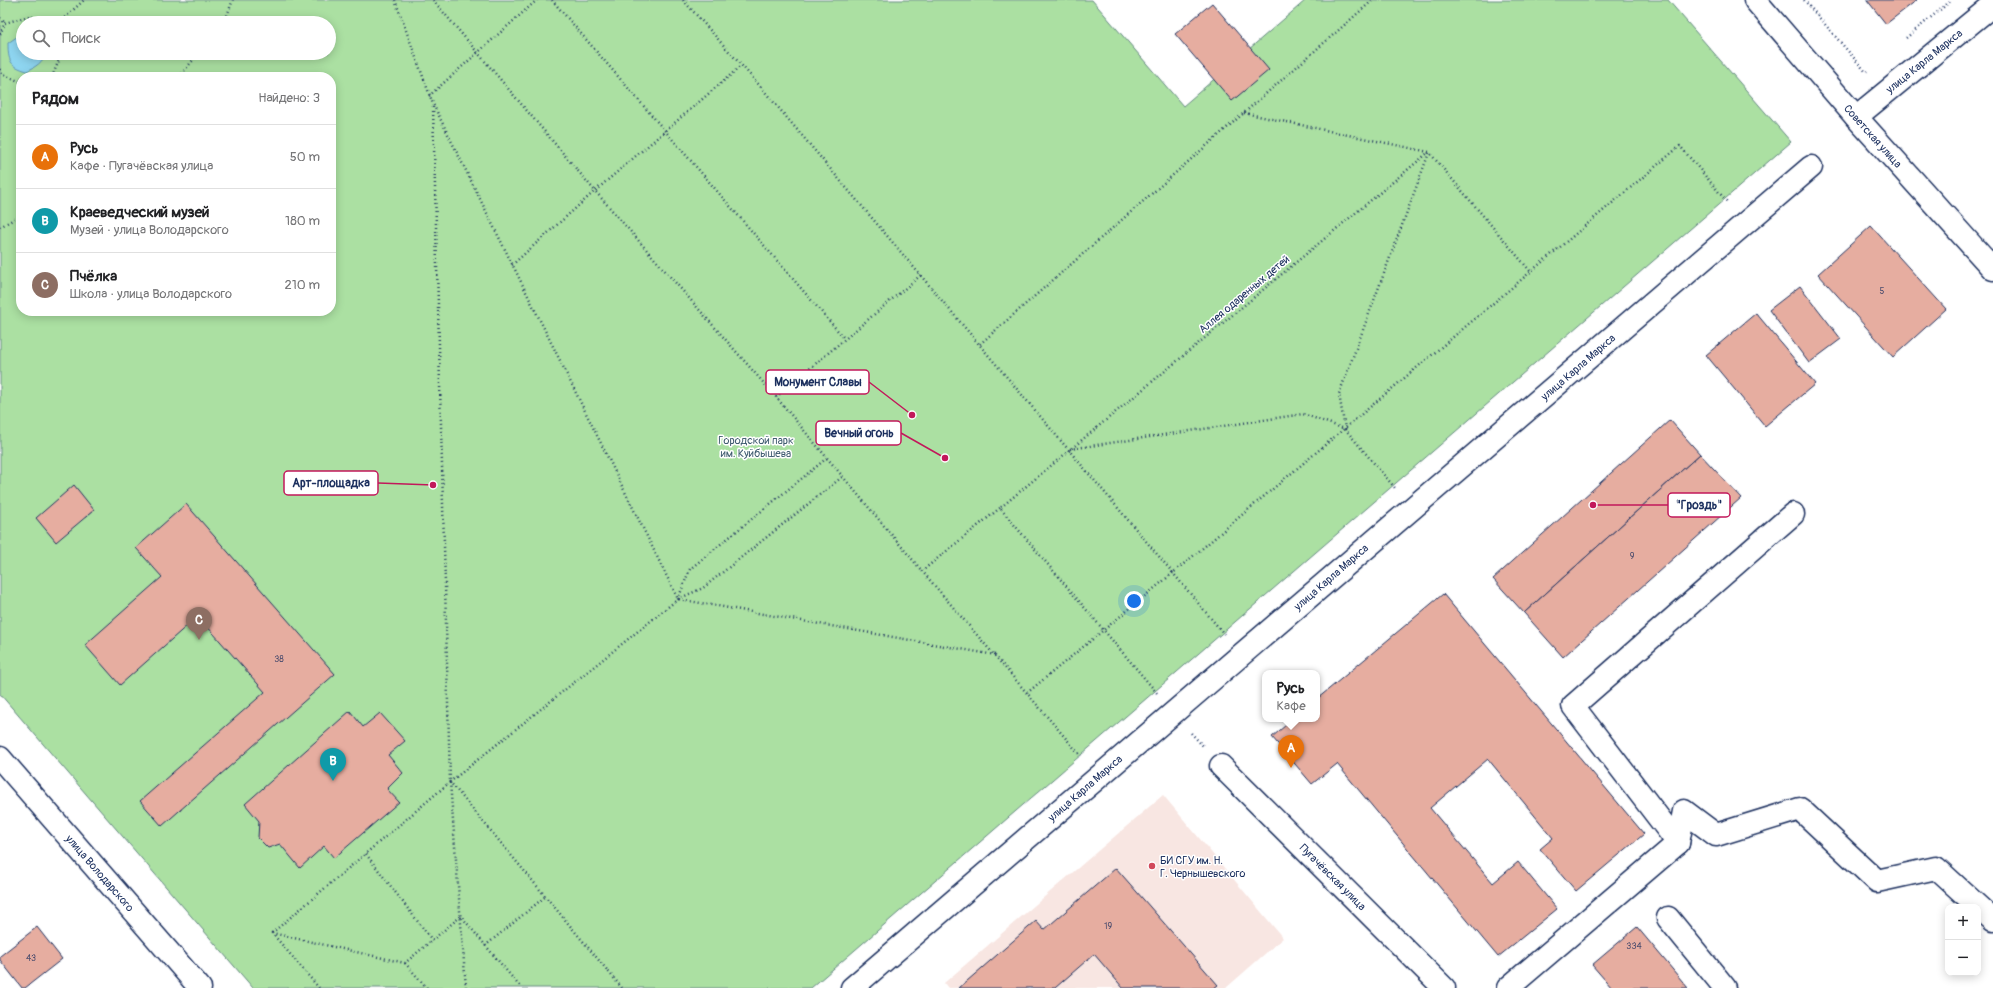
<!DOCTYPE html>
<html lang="ru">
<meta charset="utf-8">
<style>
body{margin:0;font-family:Pangolin,sans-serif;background:#f2f2f2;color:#202124}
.controls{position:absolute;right:12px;bottom:12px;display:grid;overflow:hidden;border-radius:8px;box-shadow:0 2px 10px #0003}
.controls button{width:36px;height:36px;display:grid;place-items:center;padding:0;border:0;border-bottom:1px solid #e0e0e0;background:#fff;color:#202124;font:20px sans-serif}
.you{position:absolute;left:1134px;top:601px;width:14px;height:14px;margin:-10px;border:3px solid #fff;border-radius:50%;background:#1a73e8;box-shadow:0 0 0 6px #1a73e833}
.badge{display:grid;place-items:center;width:26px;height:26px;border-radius:50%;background:#ea580c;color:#fff;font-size:13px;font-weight:700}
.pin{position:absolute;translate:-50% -33px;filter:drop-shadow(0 1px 2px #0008)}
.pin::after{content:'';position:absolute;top:21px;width:14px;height:12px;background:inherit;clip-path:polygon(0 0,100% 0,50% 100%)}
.popup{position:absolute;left:1262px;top:670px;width:58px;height:52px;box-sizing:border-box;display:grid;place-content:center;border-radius:8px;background:#fff;filter:drop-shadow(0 1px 3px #0005);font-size:13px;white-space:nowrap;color:#757577}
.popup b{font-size:15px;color:#202124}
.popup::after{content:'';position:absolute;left:50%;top:100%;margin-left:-8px;border:8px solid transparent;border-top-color:#fff}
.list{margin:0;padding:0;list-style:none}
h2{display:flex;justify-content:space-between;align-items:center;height:52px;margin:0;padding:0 16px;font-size:17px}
h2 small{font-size:13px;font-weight:400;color:#757577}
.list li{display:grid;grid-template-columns:26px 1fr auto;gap:12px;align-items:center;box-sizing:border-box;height:64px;padding:0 16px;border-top:1px solid #e0e0e0}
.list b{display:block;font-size:15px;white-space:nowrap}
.list p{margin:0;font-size:13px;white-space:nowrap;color:#757577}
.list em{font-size:13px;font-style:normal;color:#757577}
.icon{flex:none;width:22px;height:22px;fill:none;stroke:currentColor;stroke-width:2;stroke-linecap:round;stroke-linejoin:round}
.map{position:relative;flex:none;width:1993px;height:988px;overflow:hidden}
.search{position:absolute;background:#fff;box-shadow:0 2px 10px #0003;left:16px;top:16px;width:320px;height:44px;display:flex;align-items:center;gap:10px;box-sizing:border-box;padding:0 14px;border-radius:22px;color:#757577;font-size:15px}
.panel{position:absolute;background:#fff;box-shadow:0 2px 10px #0003;left:16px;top:72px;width:320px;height:244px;border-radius:16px}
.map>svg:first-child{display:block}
.built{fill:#f8e6e2}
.green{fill:#abe0a2;stroke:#638880;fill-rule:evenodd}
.water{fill:#8ed5f0;stroke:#6093b6}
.building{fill:#e6ada0;stroke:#1b2f5e}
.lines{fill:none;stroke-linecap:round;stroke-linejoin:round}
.minor-casing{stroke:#1b2f5e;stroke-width:25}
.path{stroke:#1b2f5e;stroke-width:2.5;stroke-dasharray:1 3;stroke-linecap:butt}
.minor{stroke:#fff;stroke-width:22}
.poi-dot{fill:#d1495b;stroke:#fff;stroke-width:1.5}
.labels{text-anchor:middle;stroke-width:3;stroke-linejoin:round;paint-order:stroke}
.number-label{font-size:9px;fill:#4e4e6e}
.street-label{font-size:11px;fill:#1b2f5e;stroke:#fff}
.park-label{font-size:11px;fill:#3f5b6f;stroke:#fff}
.poi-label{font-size:11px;fill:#1b2f5e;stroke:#fff;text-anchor:start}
.leader{fill:none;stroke:#c2185b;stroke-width:1.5}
.callout-dot{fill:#c2185b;stroke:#fff;stroke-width:1.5}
.callout{fill:#fff;stroke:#c2185b;stroke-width:1.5}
.callout-label{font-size:12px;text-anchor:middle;font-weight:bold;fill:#1b2f5e}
</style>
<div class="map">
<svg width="1993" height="988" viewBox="0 0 1993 988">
<rect width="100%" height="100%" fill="#fff"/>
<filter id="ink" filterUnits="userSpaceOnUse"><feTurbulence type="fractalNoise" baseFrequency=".025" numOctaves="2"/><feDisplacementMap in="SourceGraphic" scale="8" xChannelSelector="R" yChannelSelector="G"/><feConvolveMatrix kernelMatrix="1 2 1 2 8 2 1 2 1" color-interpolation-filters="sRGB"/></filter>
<g filter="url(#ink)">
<polygon class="built" points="1163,795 1283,938 1226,988 948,988 944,983"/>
<path class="green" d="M0,0H1092L1183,106L1306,0H1668L1791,142L811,988H253L0,694ZM23,23H329V53H23ZM21,77H331V311H21Z"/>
<path class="water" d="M21,34H23V53H45C44,62 35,67 27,71C10,66 8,61 8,43Z"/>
<g class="building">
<polygon points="1867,0 1917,0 1886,24"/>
<polygon points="1212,3 1269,70 1232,101 1175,34"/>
<polygon points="1871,226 1946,309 1893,357 1818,274"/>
<polygon points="1800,286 1841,339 1809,363 1769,310"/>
<polygon points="1756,313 1815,384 1765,426 1706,355"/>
<polygon points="1670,420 1700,454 1524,613 1493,579"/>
<polygon points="1700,454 1741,498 1563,657 1524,613"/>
<polygon points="74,485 94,510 56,542 36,518"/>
<polygon points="186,504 335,674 162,826 140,801 265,692 198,616 120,685 85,645 162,577 136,548"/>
<polygon points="1443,594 1644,834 1576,891 1540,849 1553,838 1488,759 1430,808 1493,883 1518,862 1557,909 1498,957 1337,764 1312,784 1272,737 1293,719 1317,719 1317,699"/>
<polygon points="350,711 363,727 380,713 405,741 388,755 403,773 387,789 399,802 334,858 324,846 300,868 280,844 268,848 258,838 259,821 245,804"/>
<polygon points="1116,868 1218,985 1214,988 1123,988 1094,954 1055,988 959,988 1036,921 1044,930"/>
<polygon points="37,927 62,959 25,988 22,988 0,960 0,956"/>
<polygon points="1637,927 1688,988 1612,988 1592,965"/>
</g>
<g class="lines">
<g class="minor-casing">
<g id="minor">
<polyline points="1755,0 1856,117 1993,269"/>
<polyline points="1856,117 1993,5"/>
<polyline points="0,758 200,988"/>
<polyline points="1221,766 1444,988"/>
<polyline points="1678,843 1684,811 1716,835 1800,809 1877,881 1936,868 1993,920"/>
<polyline points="1668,918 1725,988"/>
<polyline points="852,988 1811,167"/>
<polyline points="1508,988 1678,843 1573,706 1793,514"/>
</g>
</g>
<g class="path">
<polyline points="395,0 433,104 678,599 995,655"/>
<polyline points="433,0 595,191 776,397 922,571"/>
<polyline points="552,0 844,338"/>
<polyline points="683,0 760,86 1173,573 1680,146 1728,203"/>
<polyline points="1804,0 1866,72 1867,71"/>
<polyline points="0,18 5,23"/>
<polyline points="59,23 84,0"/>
<polyline points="224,23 233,0"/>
<polyline points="0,34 5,23 29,16 50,23"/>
<polyline points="1906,38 1952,0"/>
<polyline points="0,69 2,74 21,82"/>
<polyline points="52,77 62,53"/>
<polyline points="179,77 199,53"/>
<polyline points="429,96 537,0"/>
<polyline points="433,107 450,782 466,988"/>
<polyline points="1244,113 1429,152 1531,272"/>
<polyline points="0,227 21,215"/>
<polyline points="512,265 595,191 741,66"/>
<polyline points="980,344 1373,0"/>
<polyline points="776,397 921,275"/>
<polyline points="1345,429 1395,488"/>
<polyline points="1070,449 1303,414 1345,429 1339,394 1429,153"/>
<polyline points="1000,508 922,571 1081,756"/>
<polyline points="678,599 703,588 842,477"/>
<polyline points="1027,693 1173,573 1224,634"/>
<polyline points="1157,693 1000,508 1429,152"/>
<polyline points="1191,733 1204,747"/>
<polyline points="366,854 432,940"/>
<polyline points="272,933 450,782"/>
<polyline points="485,946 546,896"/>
<polyline points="405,963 427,988"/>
<polyline points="319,988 272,933 405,963 461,916 521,988"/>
<polyline points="622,988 450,782 678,599 690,569 827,458"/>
</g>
<use href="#minor" class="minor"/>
</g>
</g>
<circle class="poi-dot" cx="1152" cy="866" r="4"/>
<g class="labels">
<g class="number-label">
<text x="1882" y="294">5</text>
<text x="1632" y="559">9</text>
<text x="279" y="662">38</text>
<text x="1108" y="929">19</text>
<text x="1634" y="949">334</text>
<text x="31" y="961">43</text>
</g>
<g class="street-label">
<text transform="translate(1924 61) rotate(-39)" y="4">улица Карла Маркса</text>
<text transform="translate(1873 136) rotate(48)" y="4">Советская улица</text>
<text transform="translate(1244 294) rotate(-40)" y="4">Аллея одаренных детей</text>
<text transform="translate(1578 367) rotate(-41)" y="4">улица Карла Маркса</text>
<text transform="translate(1331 577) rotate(-41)" y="4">улица Карла Маркса</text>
<text transform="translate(1085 788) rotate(-41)" y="4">улица Карла Маркса</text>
<text transform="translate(100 873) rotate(49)" y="4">улица Володарского</text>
<text transform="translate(1333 877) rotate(45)" y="4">Пугачёвская улица</text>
</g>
<g class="park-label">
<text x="756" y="444">Городской парк<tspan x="756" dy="13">им. Куйбышева</tspan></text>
</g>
<g class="poi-label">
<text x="1160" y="864">БИ СГУ им. Н.<tspan x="1160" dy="13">Г. Чернышевского</tspan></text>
</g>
</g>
<path class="leader" d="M912 415L869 382M945 458L901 433M433 485L378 483M1593 505L1668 505"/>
<g class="callout-dot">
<circle cx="912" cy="415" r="4"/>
<circle cx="945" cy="458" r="4"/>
<circle cx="433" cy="485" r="4"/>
<circle cx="1593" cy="505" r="4"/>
</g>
<g class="callout">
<rect x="766" y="370" width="103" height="24" rx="4"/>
<rect x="816" y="421" width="85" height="24" rx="4"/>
<rect x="284" y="471" width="94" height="24" rx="4"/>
<rect x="1668" y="493" width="62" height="24" rx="4"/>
</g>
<g class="callout-label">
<text x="818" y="386">Монумент Славы</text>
<text x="859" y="437">Вечный огонь</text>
<text x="331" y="487">Арт-площадка</text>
<text x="1699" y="509">"Гроздь"</text>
</g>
</svg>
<div class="controls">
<button>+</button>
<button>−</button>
</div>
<div class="you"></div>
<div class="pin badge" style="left:1291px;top:768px;background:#e8710a">A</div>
<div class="popup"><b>Русь</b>Кафе</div>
<div class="pin badge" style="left:333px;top:781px;background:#0f9aa8">B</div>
<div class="pin badge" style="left:199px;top:640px;background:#8d6e63">C</div>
<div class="search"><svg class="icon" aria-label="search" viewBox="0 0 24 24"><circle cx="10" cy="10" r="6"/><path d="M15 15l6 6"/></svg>Поиск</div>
<section class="panel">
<h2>Рядом<small>Найдено: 3</small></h2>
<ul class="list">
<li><span class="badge" style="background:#e8710a">A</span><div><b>Русь</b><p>Кафе · Пугачёвская улица</p></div><em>50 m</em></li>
<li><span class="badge" style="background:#0f9aa8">B</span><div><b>Краеведческий музей</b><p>Музей · улица Володарского</p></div><em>180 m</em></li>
<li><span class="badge" style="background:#8d6e63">C</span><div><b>Пчёлка</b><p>Школа · улица Володарского</p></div><em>210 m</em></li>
</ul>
</section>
</div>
